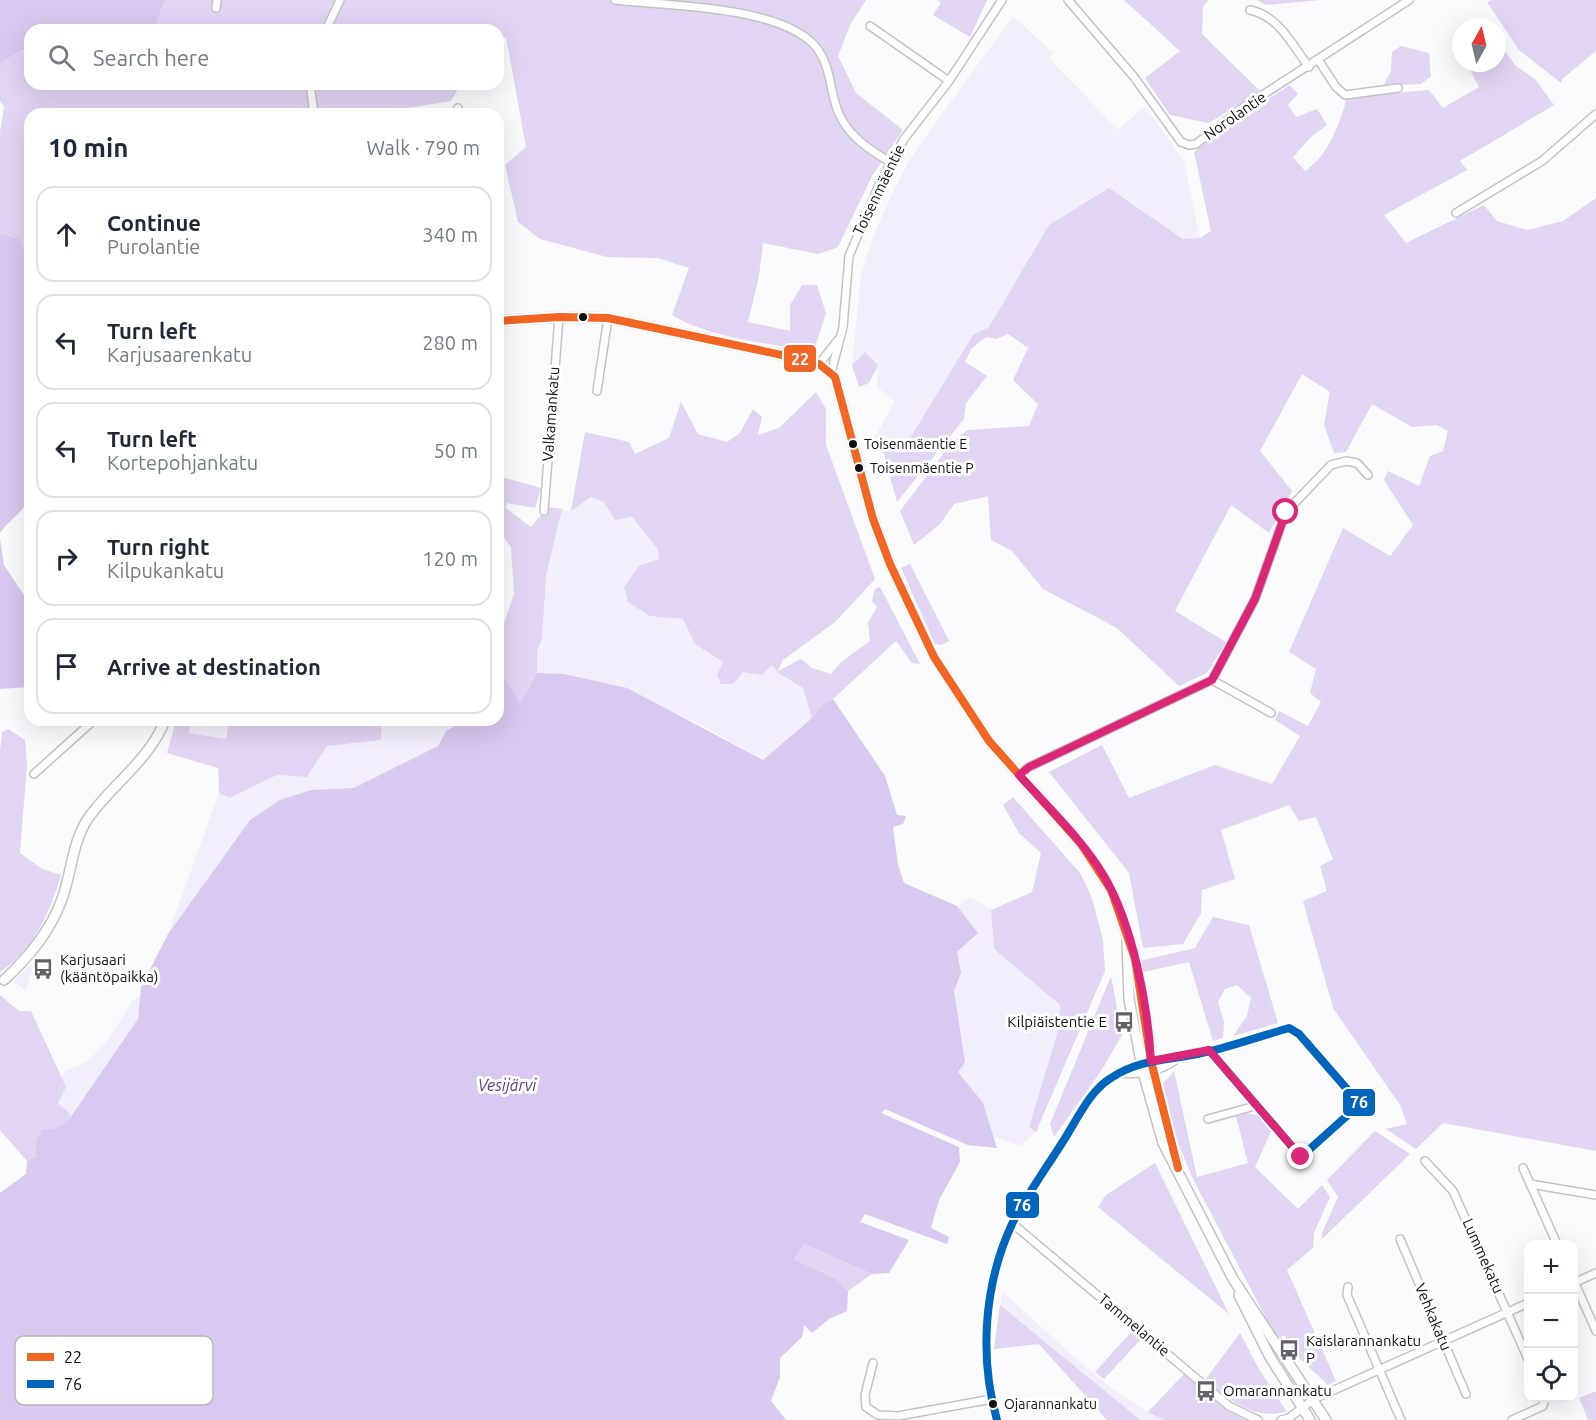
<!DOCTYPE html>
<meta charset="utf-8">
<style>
body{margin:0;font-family:Ubuntu,sans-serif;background:#f6f6f7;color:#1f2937}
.controls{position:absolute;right:18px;bottom:18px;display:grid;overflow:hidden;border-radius:12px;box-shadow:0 6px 24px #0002}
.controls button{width:54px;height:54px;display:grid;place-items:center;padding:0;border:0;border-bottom:2px solid #e0e1e3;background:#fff;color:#1f2937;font:30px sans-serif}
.compass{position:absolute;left:1452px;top:18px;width:54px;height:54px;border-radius:50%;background:#fff;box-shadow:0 6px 24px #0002;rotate:8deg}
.stop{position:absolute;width:18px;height:18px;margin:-14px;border:4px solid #db2777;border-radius:50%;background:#fff}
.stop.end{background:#db2777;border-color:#fff;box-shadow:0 2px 6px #0008}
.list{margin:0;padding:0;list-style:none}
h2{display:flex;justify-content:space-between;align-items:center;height:78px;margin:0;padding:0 24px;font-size:26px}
h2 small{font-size:20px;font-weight:400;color:#747a83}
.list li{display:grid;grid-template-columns:39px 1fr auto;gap:18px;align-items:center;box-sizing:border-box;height:96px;margin:0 12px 12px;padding:0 12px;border:2px solid #e0e1e3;border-radius:18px}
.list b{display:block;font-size:22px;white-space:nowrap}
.list p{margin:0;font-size:20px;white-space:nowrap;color:#747a83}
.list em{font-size:20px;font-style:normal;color:#747a83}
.icon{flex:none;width:33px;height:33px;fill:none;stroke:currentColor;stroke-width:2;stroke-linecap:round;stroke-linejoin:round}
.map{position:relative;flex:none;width:1596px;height:1420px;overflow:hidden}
.search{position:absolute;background:#fff;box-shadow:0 6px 24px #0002;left:24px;top:24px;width:480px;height:66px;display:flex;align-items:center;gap:15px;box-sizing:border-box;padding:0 21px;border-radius:18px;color:#747a83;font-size:22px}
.panel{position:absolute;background:#fff;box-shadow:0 6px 24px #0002;left:24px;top:108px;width:480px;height:618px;border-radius:18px}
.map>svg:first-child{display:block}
.green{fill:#f3eefb}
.forest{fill:#e2d4f3}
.water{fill:#d9c8ef}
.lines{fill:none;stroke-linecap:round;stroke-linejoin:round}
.minor-casing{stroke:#c5c2c7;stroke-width:10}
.tertiary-casing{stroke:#c5c2c7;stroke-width:12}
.minor{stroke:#fefeff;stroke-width:7}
.tertiary{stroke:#fefeff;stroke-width:9}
.bus-1-casing{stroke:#fff;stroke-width:12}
.bus-2-casing{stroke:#fff;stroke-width:12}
.bus-1{stroke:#f26522;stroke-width:8}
.bus-2{stroke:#0065bd;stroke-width:8}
.route{stroke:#db2777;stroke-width:8}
.bus-dot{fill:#120e16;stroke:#fff;stroke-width:2}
.labels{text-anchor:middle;stroke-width:6;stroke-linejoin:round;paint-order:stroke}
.bus-label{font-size:14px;fill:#120e16;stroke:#fff;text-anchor:start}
.street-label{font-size:15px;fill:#120e16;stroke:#fff}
.poi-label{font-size:15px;fill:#120e16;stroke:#fff;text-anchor:start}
.water-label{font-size:16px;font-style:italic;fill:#5b3a7c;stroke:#fff}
.key{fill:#fff;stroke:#b8b7b9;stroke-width:1.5}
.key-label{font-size:16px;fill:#120e16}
.line-badge{stroke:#fff;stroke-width:2}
.badge-label{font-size:16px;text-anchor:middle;font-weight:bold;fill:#fff}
</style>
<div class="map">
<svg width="1596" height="1420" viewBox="0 0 1596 1420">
<rect width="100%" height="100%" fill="#fbfafc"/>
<g class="green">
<polygon points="1013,16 1053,53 1049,58 1118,130 1145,106 1184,162 1200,238 1183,239 1109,188 989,327 973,335 906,446 886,445 875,437 895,401 877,387 878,365 865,352 852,365 861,276 874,234 890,198 909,160"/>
<path d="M591,497C619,507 654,527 659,559L639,566L650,616L683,619L695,644L723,662L717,675L733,684L743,672L772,665L777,672L803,688L812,718L763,760L696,722L564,674L537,673V651L542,639L546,576L562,509L571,511Z"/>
<polygon points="191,720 228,724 226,739 189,733"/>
<polygon points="382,720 457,720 458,724 446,731 438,746 354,788 311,790 280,800 250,820 168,934 219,793 231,798 277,775 307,777 327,746 381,740"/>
<polygon points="970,897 991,910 994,949 1060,1005 1058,1031 1029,1127 1036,1132 1020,1146 993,1136 982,1138 855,989"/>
<polygon points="32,964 33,965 26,991 14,981"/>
<path d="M140,996L138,1019L71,1115L58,1103L66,1087L61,1078L66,1070C99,1064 115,1027 133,1000Z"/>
<path d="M1003,1292C1053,1336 1103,1390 1163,1420L1139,1419L1000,1305Z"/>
</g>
<g class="forest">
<path d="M165,0H866L850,25L838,56L856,93L903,130L872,176L838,247L818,254L763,243L759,276L748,322L790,331V305L802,285H817L826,313L814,350C772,345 707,337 672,315L689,268L658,258L607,257L540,239L518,222L505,165L526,147L506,37L498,41V30H154Z"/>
<polygon points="938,0 987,0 970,37 933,15 941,3"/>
<polygon points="1124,0 1209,0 1203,6 1202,34 1260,91 1209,123 1170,115 1145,78 1180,51"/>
<polygon points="1257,0 1320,0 1266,5"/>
<polygon points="1492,0 1596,0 1596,51 1562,79 1561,83 1519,50 1487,2"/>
<path d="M1497,41L1516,66L1535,79L1554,105L1460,161L1467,170L1384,215L1406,243L1484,205L1497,221L1527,230L1563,221L1596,198V1151L1443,1123L1416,1149L1386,1129L1407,1124L1400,1105L1333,1008L1303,901L1327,891L1320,866L1333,859L1316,817L1299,821L1289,805L1221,830L1235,879L1202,890L1201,913L1183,944L1143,948L1129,873L1049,772L1102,745L1129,798L1215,765L1272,784L1300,736L1275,720L1279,711L1308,726L1321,702L1310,693L1316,669L1289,652L1343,528L1390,556L1413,525L1384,480L1388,471L1419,486L1430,456L1443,451L1448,431L1437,425L1412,427L1372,404L1346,452L1334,453L1324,425L1330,392L1302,374L1260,451L1292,491L1269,533L1231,505L1175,611L1226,642L1207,673L1179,686L1117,628L1043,589L1012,551L991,540L988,496L954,504L940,524L914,545L900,511L953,441L968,430L1029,426L1038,404L1013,380L1028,348L1008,334L996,339L986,337L971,349L965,362L987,376L966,403L964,419L897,502L883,450L886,445H906L973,335L989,327L1049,225L1109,188L1183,239L1200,238L1211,231L1194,152L1240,117L1290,85L1298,94L1288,105L1296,117L1317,109L1327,125L1311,137L1293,157L1305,171C1328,156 1340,124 1347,97L1429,90L1443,108L1479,87L1466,63H1497Z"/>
<polygon points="1401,46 1429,53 1431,76 1421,84 1383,86 1391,71 1392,52"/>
<polygon points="30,49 30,84 455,84 457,91 451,101 407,108 403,114 30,114 30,265 20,239 0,233 0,132 4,107 0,101 0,64 20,51"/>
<polygon points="865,352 878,365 869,383 859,387 852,365"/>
<polygon points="816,392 826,409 826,445 875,579 835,622 783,660 778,671 801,659 812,668 831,674 841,662 870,641 868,623 877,607 872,601 875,589 880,587 920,664 912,663 896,641 833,699 823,704 812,718 803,688 777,672 772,665 762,675 743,672 733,684 721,684 717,675 723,662 695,644 683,619 650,616 628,602 624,587 639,566 659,559 657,548 632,517 615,520 604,502 591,497 571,511 585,432 629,442 635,454 669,438 681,402 698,434 727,442 740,433 753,409 762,417 758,435 779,428"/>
<polygon points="498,476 541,488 535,508 507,503 506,508 531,527 548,507 562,509 546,576 542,639 537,651 537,673 520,705 498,666 498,640 514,594 511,547 498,530"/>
<polygon points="910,564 949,641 941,645 935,644 901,568"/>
<polygon points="176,720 191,720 189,733 226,739 229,720 382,720 381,740 327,746 307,777 277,775 230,798 219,793 218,768 167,753"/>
<path d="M8,729L25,740L27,764L20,853L42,869L61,875C50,912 34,950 0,972V750L2,732Z"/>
<polygon points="1013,797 1080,873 1092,898 1103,941 1105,971 1036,1132 1029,1127 1058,1031 1060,1005 994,949 991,910 1032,892 1041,853 1019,833 1003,805"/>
<polygon points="1213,917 1249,925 1278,1023 1233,1036 1247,1016 1251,998 1237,985 1225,989 1218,1002 1224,1022 1223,1038 1213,1041 1189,962 1143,972 1140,961 1195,948"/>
<polygon points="1111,976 1122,1035 1101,1071 1054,1137 1050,1124"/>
<polygon points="0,995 19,1011 31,1011 66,1087 58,1103 71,1115 67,1122 36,1142 36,1157 27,1161 0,1130"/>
<path d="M1174,1071L1197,1177L1248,1163L1236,1116C1254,1110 1259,1115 1272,1129L1255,1167L1298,1209L1322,1185L1330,1197L1314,1233L1313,1248L1287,1270L1336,1381L1328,1385L1297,1356L1284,1335L1277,1339L1193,1179L1178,1143L1163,1084Z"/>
<polygon points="1375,1131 1410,1154 1322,1239 1322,1233 1338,1197 1327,1180"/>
<polygon points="1155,1163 1229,1314 1098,1207 1106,1195"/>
<polygon points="804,1244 872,1274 848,1291 836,1279 794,1259"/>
<polygon points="1000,1305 1139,1419 1141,1420 1107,1420 1039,1344 994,1349"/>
<polygon points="1133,1330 1142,1338 1104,1379 1095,1372"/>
<path d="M1240,1333L1259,1369L1287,1412C1252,1420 1231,1400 1205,1380Z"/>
<polygon points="1184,1374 1226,1410 1245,1420 1163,1420 1148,1412"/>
<polygon points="1596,1391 1596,1420 1588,1420 1579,1398"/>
</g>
<g class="water">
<polygon points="0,0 165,0 154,30 30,30 30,49 20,51 0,64"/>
<path d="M0,233L20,239L30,265V497C24,512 9,520 0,533Z"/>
<polygon points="0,539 4,565 30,604 30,687 0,689"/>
<polygon points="498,666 520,704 537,673 564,674 627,688 763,760 812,718 823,704 833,699 885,776 897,815 906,816 903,824 893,827 898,865 904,883 957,906 978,933 957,952 961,973 954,991 965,1062 958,1072 983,1103 997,1148 968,1145 885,1109 881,1113 959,1147 960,1162 939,1200 931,1228 949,1237 947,1244 865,1214 860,1222 909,1240 889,1273 872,1274 804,1244 794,1259 836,1279 848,1291 847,1311 829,1319 812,1333 804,1325 802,1337 780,1358 780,1377 771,1401 786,1420 0,1420 0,1193 26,1174 27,1161 36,1157 36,1142 43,1129 54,1129 67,1122 138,1019 141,987 168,934 250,820 280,800 311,790 354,788 438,746 446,731 458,724 457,720 498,720"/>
</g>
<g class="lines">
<g class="minor-casing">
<g id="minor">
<path d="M615,0C666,6 788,5 819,51C832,71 830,96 840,116C851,138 870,150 890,162"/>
<polyline points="1068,0 1134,77 1181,142 1189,145 1196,144 1241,109 1409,0"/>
<polyline points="216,8 217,0"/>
<path d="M1250,10C1279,16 1292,45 1309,67"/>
<polyline points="870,26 949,81"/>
<polyline points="326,30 340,0"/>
<polyline points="1319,61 1336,87 1345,95 1398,88"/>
<polyline points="310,84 314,114"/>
<polyline points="458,108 459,114"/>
<polyline points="1456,213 1542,161 1596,114"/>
<polyline points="819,364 838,340"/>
<polyline points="831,373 843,327 849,256 879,185 904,139 949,81 1002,0"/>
<polyline points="597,391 608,318"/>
<polyline points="544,511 559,317"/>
<polyline points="1212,680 1271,713"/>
<polyline points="34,774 94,720"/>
<polyline points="1019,775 1029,767 1212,680 1255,599 1286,512 1331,465 1346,461 1357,463 1368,475"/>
<path d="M1118,1073C1139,1075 1161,1072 1178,1058"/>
<polyline points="1208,1119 1255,1106"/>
<polyline points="1425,1161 1453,1191 1528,1359"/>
<polyline points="1523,1168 1557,1244"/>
<polyline points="1530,1184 1596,1195"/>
<polyline points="1013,1224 1229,1406 1258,1420"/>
<polyline points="1400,1239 1466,1394"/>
<polyline points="1574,1281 1596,1331"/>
<polyline points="1574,1283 1596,1273"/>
<polyline points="1348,1287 1347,1295 1401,1420"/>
<polyline points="873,1363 865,1395 866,1407 878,1415 898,1416 992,1399"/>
<path d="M997,1420C979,1357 984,1284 1012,1224C1026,1196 1045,1170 1062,1143C1076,1122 1089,1091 1111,1078C1133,1063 1155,1061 1180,1057C1216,1052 1254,1038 1289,1028L1299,1034L1360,1104L1301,1157L1209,1050"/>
<polyline points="1281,1420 1289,1418 1314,1399 1528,1303"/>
<polyline points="1512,1420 1543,1406 1545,1398"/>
</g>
</g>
<g class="tertiary-casing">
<g id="tertiary">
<polyline points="498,321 559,317 608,318 810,361 819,364 835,377 873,519 890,564 934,657 989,741 1081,844 1111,890 1135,959 1151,1061 1178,1168"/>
<polyline points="1127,941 1129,999 1143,1072 1163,1143 1233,1279 1326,1420"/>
<path d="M4,980C29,957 50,932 62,899C72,872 72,841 89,817C113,784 151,758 165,720"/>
<polyline points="1239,1295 1270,1357 1310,1420"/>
</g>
</g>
<use href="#minor" class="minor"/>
<use href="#tertiary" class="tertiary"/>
<g class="bus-1-casing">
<polyline id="bus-1" points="498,321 559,317 608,318 810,361 819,364 835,377 873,519 890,564 934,657 989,741 1081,844 1111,890 1135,959 1151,1061 1178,1168"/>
</g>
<g class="bus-2-casing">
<path id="bus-2" d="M997,1420C979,1357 984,1284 1012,1224C1026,1196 1045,1170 1062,1143C1076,1122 1089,1091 1111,1078C1133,1063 1155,1061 1180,1057C1216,1052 1254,1038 1289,1028L1299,1034L1360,1104L1301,1157L1209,1050"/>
</g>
<use href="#bus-1" class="bus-1"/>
<use href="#bus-2" class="bus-2"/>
</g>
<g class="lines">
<path class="route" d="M1286,512L1255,599L1212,680L1029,767L1019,775C1048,807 1082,839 1104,876C1133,925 1148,1006 1151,1061L1209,1050L1301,1157"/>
</g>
<defs>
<g id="bus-bare" transform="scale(1.62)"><path d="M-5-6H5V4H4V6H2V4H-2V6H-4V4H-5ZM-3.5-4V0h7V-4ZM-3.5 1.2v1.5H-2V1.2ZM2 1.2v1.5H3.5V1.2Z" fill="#646166" stroke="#fff" stroke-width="2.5" paint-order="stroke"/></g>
</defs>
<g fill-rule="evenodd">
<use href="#bus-bare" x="43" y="969"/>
<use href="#bus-bare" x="1124" y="1022"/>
<use href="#bus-bare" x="1289" y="1350"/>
<use href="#bus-bare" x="1206" y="1391"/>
</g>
<g class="bus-dot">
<circle cx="583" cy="317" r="5"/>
<circle cx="853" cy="444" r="5"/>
<circle cx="859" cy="468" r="5"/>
<circle cx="993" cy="1404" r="5"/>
</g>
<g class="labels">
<g class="bus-label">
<text x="864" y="449">Toisenmäentie E</text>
<text x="870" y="473">Toisenmäentie P</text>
<text x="1004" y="1409">Ojarannankatu</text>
</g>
<g class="street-label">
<text transform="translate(1235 116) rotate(-35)" y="5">Norolantie</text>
<text transform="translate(879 190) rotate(-64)" y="5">Toisenmäentie</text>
<text transform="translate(551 414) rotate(-86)" y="5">Valkamankatu</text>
<text transform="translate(1483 1256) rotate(66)" y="5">Lummekatu</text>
<text transform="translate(1433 1317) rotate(67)" y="5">Vehkakatu</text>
<text transform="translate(1134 1325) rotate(40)" y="5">Tammelantie</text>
</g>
<g class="poi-label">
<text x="60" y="965">Karjusaari<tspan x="60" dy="17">(kääntöpaikka)</tspan></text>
<text x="1107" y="1027" text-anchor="end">Kilpiäistentie E</text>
<text x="1306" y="1346">Kaislarannankatu<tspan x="1306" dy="17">P</tspan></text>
<text x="1223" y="1396">Omarannankatu</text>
</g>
<g class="water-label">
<text x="507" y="1091">Vesijärvi</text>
</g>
</g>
<rect x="15" y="1336" width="198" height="69" rx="9" class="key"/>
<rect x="27" y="1353" width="27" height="8" fill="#f26522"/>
<rect x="27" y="1380" width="27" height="8" fill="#0065bd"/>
<g class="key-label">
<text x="64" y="1363">22</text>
<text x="64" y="1390">76</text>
</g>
<g class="line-badge">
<rect x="783" y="344" width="34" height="29" rx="6" fill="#f26522"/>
<rect x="1342" y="1088" width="34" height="29" rx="6" fill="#0065bd"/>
<rect x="1005" y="1191" width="35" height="28" rx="6" fill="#0065bd"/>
</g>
<g class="badge-label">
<text x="800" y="365">22</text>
<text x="1359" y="1108">76</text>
<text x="1022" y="1211">76</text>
</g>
</svg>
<div class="controls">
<button>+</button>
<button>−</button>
<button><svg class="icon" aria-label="locate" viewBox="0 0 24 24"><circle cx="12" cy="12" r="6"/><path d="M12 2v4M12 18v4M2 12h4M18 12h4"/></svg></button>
</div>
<svg class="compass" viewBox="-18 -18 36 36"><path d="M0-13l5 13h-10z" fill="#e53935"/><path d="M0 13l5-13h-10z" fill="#747a83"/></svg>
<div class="stop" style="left:1286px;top:512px"></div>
<div class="stop end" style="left:1301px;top:1157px"></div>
<div class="search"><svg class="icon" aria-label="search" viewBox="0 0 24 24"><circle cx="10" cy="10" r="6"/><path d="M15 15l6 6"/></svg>Search here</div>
<section class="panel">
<h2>10 min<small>Walk · 790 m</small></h2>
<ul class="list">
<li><svg class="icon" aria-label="ahead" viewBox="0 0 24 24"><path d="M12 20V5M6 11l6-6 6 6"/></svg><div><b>Continue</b><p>Purolantie</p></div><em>340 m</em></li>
<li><svg class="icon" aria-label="left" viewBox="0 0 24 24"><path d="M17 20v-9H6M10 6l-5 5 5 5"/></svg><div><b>Turn left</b><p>Karjusaarenkatu</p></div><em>280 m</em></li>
<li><svg class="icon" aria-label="left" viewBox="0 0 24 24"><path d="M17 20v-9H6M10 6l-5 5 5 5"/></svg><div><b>Turn left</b><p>Kortepohjankatu</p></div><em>50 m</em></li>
<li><svg class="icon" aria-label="right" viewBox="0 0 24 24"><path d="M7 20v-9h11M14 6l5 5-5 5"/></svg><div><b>Turn right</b><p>Kilpukankatu</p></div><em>120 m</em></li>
<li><svg class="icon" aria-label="arrive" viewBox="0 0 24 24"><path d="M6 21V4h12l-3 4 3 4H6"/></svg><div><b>Arrive at destination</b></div></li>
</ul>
</section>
</div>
